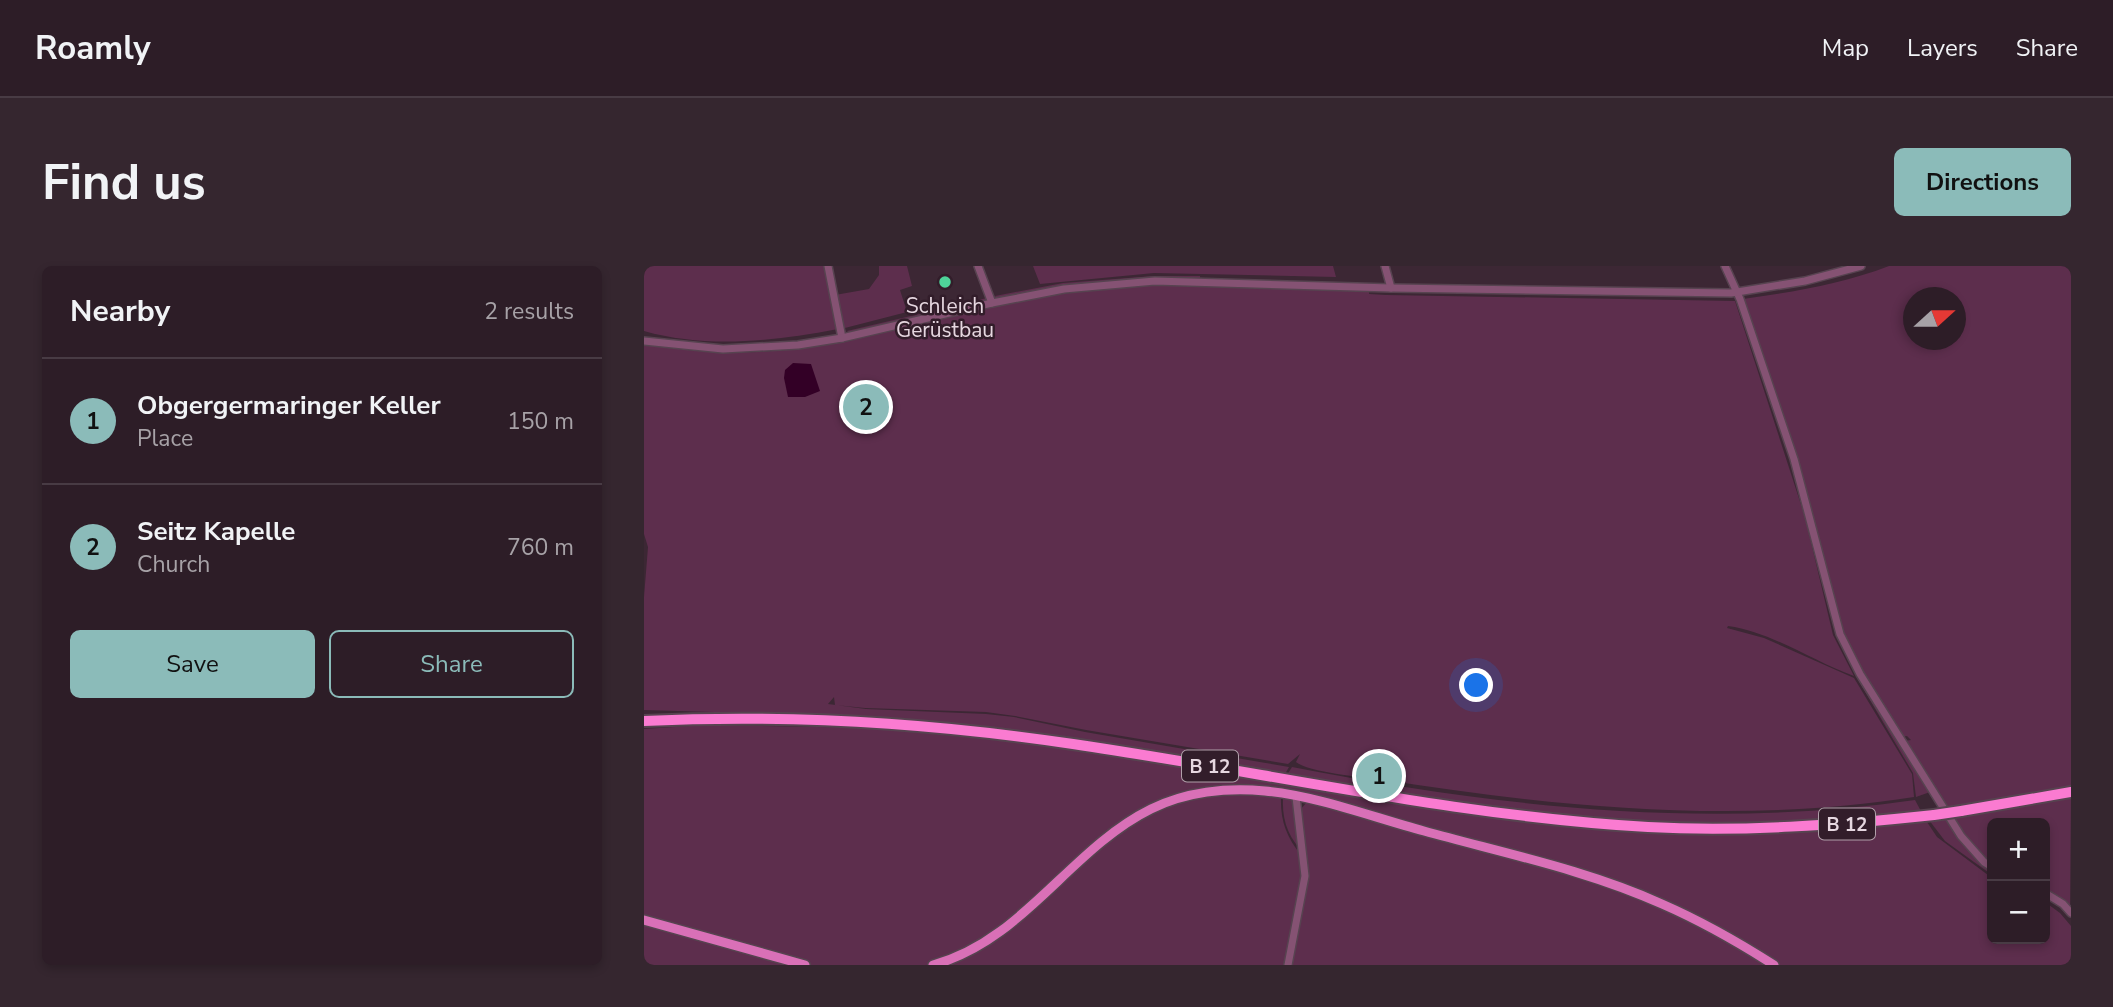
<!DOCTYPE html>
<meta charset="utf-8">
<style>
body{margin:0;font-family:"Nunito Sans",sans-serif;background:#35262f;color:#f1f3f6}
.controls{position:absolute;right:21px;bottom:21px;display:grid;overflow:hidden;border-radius:10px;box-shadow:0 4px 10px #0003}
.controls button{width:63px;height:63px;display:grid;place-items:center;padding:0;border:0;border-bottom:2px solid #483b44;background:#2d1d27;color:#f1f3f6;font:35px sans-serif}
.compass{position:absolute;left:1259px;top:21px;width:63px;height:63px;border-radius:50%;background:#2d1d27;box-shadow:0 4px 10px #0003;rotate:69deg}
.you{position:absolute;left:833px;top:420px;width:24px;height:24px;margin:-18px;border:5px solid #fff;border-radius:50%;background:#1a73e8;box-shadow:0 0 0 10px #1a73e833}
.badge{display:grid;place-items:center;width:46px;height:46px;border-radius:50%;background:#8bbbb9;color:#111;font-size:23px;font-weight:700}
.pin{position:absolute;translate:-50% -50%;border:4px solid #fff;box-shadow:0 2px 7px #0006}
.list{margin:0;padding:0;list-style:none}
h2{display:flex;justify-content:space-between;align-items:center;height:91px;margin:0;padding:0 28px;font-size:30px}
h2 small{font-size:23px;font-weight:400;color:#a7a2a7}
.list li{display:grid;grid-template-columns:46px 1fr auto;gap:21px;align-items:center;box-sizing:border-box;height:126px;padding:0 28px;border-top:2px solid #483b44}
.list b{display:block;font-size:26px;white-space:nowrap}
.list p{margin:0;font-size:23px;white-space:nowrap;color:#a7a2a7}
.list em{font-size:23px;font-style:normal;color:#a7a2a7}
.actions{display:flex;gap:14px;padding:21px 28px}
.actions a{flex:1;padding:16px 0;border:2px solid #8bbbb9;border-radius:10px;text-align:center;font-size:24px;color:#8bbbb9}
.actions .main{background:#8bbbb9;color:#111}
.map{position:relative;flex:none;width:1427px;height:699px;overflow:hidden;border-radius:10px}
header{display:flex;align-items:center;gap:42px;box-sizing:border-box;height:98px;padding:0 35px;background:#2d1d27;border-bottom:2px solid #483b44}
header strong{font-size:33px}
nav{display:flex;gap:38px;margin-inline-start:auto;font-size:24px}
.intro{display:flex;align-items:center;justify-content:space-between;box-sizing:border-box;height:168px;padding:0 42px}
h1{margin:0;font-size:49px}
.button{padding:18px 32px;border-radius:10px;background:#8bbbb9;color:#111;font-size:24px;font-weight:700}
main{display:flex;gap:42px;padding:0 42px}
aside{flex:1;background:#2d1d27;border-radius:10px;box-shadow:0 4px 10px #0003}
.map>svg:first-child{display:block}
.green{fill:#5d2e4d;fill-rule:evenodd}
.water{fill:#330026}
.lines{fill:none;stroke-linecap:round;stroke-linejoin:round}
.minor-casing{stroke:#574350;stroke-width:10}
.major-casing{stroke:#574350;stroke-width:12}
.highway-casing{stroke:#574350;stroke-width:14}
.minor{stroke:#855273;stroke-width:7}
.major{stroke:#d970b7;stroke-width:9}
.highway{stroke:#fa7bd1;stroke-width:10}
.highway-bridge-casing{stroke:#574350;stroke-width:14;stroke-linecap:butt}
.highway-bridge{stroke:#fa7bd1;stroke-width:10}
.poi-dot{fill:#4ed399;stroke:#321d2a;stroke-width:2.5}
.labels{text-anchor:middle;stroke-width:5;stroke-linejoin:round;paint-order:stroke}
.shield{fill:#321d2a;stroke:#b09fa9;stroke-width:2}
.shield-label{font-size:19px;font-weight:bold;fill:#e6d7e0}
.poi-label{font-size:21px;fill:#e6d7e0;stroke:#321d2a}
</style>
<header>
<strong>Roamly</strong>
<nav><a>Map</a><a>Layers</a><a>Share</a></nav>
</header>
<div class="intro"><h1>Find us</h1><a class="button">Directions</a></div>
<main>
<aside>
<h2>Nearby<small>2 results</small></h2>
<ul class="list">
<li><span class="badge">1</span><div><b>Obgergermaringer Keller</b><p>Place</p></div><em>150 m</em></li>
<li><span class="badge">2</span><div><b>Seitz Kapelle</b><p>Church</p></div><em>760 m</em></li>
</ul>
<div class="actions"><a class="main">Save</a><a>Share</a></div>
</aside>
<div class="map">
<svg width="1427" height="699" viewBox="0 0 1427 699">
<rect width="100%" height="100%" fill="#3c2734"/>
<g class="green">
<path d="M0,0H182L194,63C131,75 63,83 0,65Z"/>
<polygon points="235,0 263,0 268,20 256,24 263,46 197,63 191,29 225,23 235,9"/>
<polygon points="389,0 689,0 692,11 510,7 396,18"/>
<path d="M1245,0H1427V521L1303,543L1260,475L1267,474L1263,470L1258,471L1216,403L1199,367L1166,239L1099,33C1149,26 1198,18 1245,0ZM1269,32H1311V74H1269Z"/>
<polygon points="510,10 556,10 556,12 442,17 352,32 351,30 419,17"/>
<path d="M512,18L725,24V28L742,29L1091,35L1161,251L1189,369L1210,410C1168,395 1128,366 1084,360L1083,362L1120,372L1210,412L1268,508L1270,531C1093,559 915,541 740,514C722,512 663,506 652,496L656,488L644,498L442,464L371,450L342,446L221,442L191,439L190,431L184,438L222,443L342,448L370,451L441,466L645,501L641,508L166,449L0,444V331L4,281L0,268V78C66,90 136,89 202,75C258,63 312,47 368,36C416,27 463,23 512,18Z"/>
<polygon points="343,32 344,34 206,67 203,65"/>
<polygon points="1215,411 1286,526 1272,531 1269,507 1213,412"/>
<path d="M61,459L230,462L428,482L823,548L964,563L1115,567L1215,561L1281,553L1293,571L1348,612V673H1401V636L1416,647L1427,660V699H1136L1063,656L984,621L821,572L653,526L618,522L586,521L561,523L509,539V544C558,530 584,522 637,529C636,554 642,570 657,589L660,588L656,544L663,536L982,625L1063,662L1125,699H0V463Z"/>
<path d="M648,501C852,541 1064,564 1271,534L1278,547C1189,555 1098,559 1007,556C885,550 764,528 643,509Z"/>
<path d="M639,530L648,532L656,583C642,567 638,551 639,530Z"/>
<polygon points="1427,531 1426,642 1401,625 1401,557 1348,557 1348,599 1327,579 1308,551"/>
<polygon points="1304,552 1348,604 1348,609 1301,575 1285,554"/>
</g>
<polygon class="water" points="149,97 167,98 176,125 161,131 144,131 140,112 141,104"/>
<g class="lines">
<g class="minor-casing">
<g id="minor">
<polyline points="184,0 198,72"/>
<polyline points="334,0 348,37"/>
<polyline points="741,0 747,22"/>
<polyline points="1081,0 1096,33 1150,193 1196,368 1216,408 1317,570 1340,596 1348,601"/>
<polyline points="0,75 79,83 154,79 198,72 348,37 420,23 511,15 747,22 1087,27 1161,15 1217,0"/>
<polyline points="1401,627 1419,638 1427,647"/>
<polyline points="644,699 661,610 652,531"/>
</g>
</g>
<g class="major-casing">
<g id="major">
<polyline points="0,654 161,699"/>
<path d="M289,699C379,675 426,583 507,543C541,526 583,521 621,525C674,530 728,551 780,565C859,587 943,604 1018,638C1057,655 1094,676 1130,699"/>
</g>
</g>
<g class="highway-casing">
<g id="highway">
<path d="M0,455C143,448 288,457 429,478C621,506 810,550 1004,561C1099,566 1195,559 1290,549"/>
<polyline points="1317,545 1427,526"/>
</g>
</g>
<use href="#minor" class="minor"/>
<use href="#major" class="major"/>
<use href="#highway" class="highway"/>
<g class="highway-bridge-casing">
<polyline id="highway-bridge" points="1290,549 1317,545"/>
</g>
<use href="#highway-bridge" class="highway-bridge"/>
</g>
<circle class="poi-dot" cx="301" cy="16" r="7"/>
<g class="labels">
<g class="shield">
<rect x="538" y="484.5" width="56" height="31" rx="5"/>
<rect x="1175" y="542.5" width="56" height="31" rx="5"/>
</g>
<g class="shield-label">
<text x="566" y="507">B 12</text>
<text x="1203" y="565">B 12</text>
</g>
<g class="poi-label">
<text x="301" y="47">Schleich<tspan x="301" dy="24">Gerüstbau</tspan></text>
</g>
</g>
</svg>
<div class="controls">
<button>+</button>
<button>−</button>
</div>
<svg class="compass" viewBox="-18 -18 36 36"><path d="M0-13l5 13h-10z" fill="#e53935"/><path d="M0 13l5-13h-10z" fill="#a7a2a7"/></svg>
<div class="you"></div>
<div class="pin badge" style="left:735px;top:510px">1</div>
<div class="pin badge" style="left:222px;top:141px">2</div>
</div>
</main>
